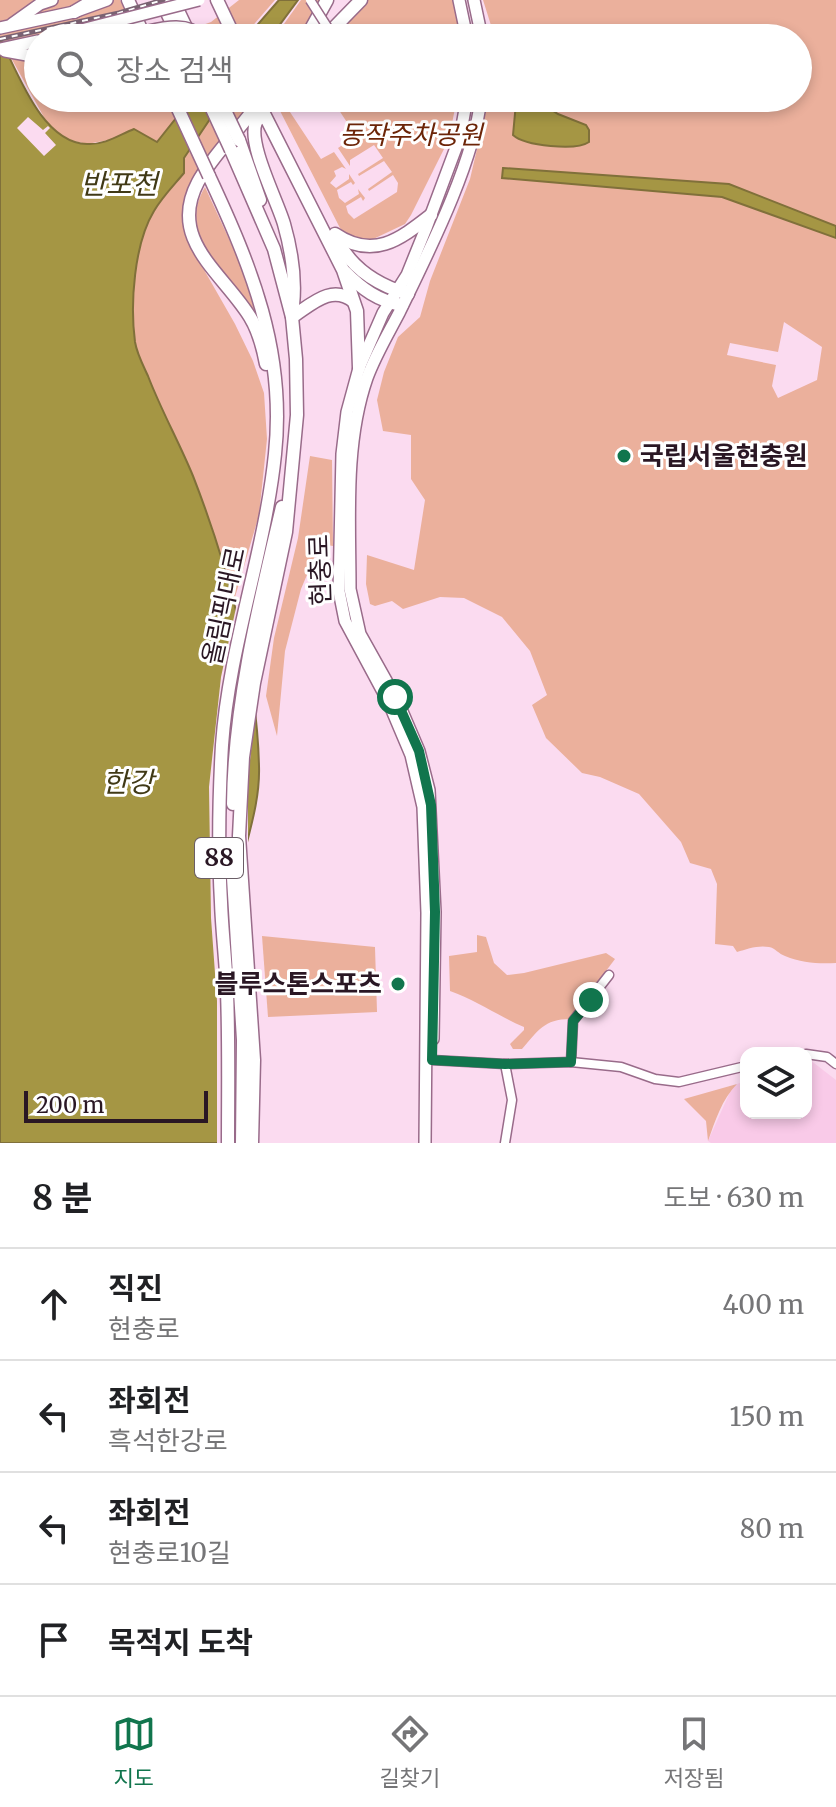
<!DOCTYPE html>
<html lang="ko">
<meta charset="utf-8">
<style>
body{margin:0;font-family:Merriweather,"Noto Sans KR",serif;background:#f6f6f6;color:#202124}
.controls{position:absolute;right:24px;bottom:24px;display:grid;overflow:hidden;border-radius:16px;box-shadow:0 4px 12px #0003}
.controls button{width:72px;height:72px;display:grid;place-items:center;padding:0;border:0;border-bottom:2px solid #e0e0e0;background:#fff;color:#202124;font:40px sans-serif}
.scale{position:absolute;left:24px;bottom:20px;width:184px;box-sizing:border-box;padding-left:8px;border:4px solid #2a1724;border-top:0;font-size:22px;line-height:28px;white-space:nowrap;color:#2a1724;-webkit-text-stroke:6px #fff;paint-order:stroke}
.stop{position:absolute;width:24px;height:24px;margin:-18px;border:6px solid #11754d;border-radius:50%;background:#fff}
.stop.end{background:#11754d;border-color:#fff;box-shadow:0 2px 8px #0008}
.list{margin:0;padding:0;list-style:none}
h2{display:flex;justify-content:space-between;align-items:center;height:104px;margin:0;padding:0 32px;font-size:34px}
h2 small{font-size:26px;font-weight:400;color:#757577}
.list li{display:grid;grid-template-columns:52px 1fr auto;gap:24px;align-items:center;box-sizing:border-box;height:112px;padding:0 32px;border-top:2px solid #e0e0e0}
.list b{display:block;font-size:30px;white-space:nowrap}
.list p{margin:0;font-size:26px;white-space:nowrap;color:#757577}
.list em{font-size:26px;font-style:normal;color:#757577}
.icon{flex:none;width:44px;height:44px;fill:none;stroke:currentColor;stroke-width:2;stroke-linecap:round;stroke-linejoin:round}
.map{position:relative;flex:none;width:836px;height:1143px;overflow:hidden}
.search{position:absolute;background:#fff;box-shadow:0 4px 12px #0003;left:24px;right:24px;top:24px;height:88px;display:flex;align-items:center;gap:20px;box-sizing:border-box;padding:0 28px;border-radius:44px;color:#757577;font-size:30px}
.sheet{height:552px;background:#fff}
nav{display:flex;justify-content:space-around;align-items:center;box-sizing:border-box;height:112px;border-top:2px solid #e0e0e0;background:#fff;font-size:22px;color:#757577}
nav a{display:grid;justify-items:center;gap:4px}
nav .on{color:#11754d}
.map>svg:first-child{display:block}
.built{fill:#f9cae8}
.green{fill:#ebb09c;fill-rule:evenodd}
.water{fill:#a59644;stroke:#80703a;stroke-width:2}
.pier{fill:#fbdbf0}
.lines{fill:none;stroke-linecap:round;stroke-linejoin:round}
.highway-tunnel{stroke:#d1b4c7;stroke-width:12;stroke-dasharray:12 6;stroke-linecap:butt}
.minor-casing{stroke:#996b8a;stroke-width:11}
.major-casing{stroke:#996b8a;stroke-width:14}
.highway-casing{stroke:#996b8a;stroke-width:15}
.minor{stroke:#fff;stroke-width:8}
.major{stroke:#fff;stroke-width:11}
.highway{stroke:#fff;stroke-width:12}
.rail-casing{stroke:#7a6272;stroke-width:5}
.rail{stroke:#fff;stroke-width:2;stroke-dasharray:6;stroke-linecap:butt}
.minor-bridge-casing{stroke:#996b8a;stroke-width:11;stroke-linecap:butt}
.major-bridge-casing{stroke:#996b8a;stroke-width:14;stroke-linecap:butt}
.highway-bridge-casing{stroke:#996b8a;stroke-width:15;stroke-linecap:butt}
.minor-bridge{stroke:#fff;stroke-width:8}
.major-bridge{stroke:#fff;stroke-width:11}
.highway-bridge{stroke:#fff;stroke-width:12}
.route{stroke:#11754d;stroke-width:10}
.poi-dot{fill:#11754d;stroke:#fff;stroke-width:3}
.labels{text-anchor:middle;stroke-width:6;stroke-linejoin:round;paint-order:stroke}
.shield{fill:#fff;stroke:#6a5d66;stroke-width:2}
.shield-label{font-size:24px;font-weight:bold;fill:#2a1724}
.park-label{font-size:26px;font-style:italic;fill:#6c2508;stroke:#fff}
.poi-label{font-size:26px;font-weight:bold;fill:#2a1724;stroke:#fff;text-anchor:start}
.street-label{font-size:26px;fill:#2a1724;stroke:#fff}
.water-label{font-size:28px;font-style:italic;fill:#403916;stroke:#fff}
</style>
<div class="map">
<svg width="836" height="1143" viewBox="0 0 836 1143">
<rect width="100%" height="100%" fill="#fbdbf0"/>
<polygon class="built" points="810,1060 836,1080 836,1143 711,1143 708,1141 730,1092 737,1084 746,1081 746,1113 806,1113 806,1062"/>
<g class="green">
<polygon points="0,0 120,0 134,28 172,36 211,22 239,0 275,0 242,38 38,38 38,98 192,98 157,142 134,129 114,139 87,144 65,139 50,128 0,38"/>
<polygon points="301,0 323,0 301,38 274,38"/>
<polygon points="367,0 455,0 462,38 330,38"/>
<path d="M483,0H836V963C819,964 802,963 785,956C779,954 775,948 769,947C758,945 747,949 737,952L733,946L715,944L717,884L711,869L690,863L681,842L639,794L600,777L582,773L546,738L532,705L547,695L530,651L502,617L464,598L440,597L403,609L392,601L375,606L370,604L366,584L367,555L414,570L425,500L411,479V435L383,431L377,400L384,372L398,337L420,317L430,281L470,179L489,98H798V38H495ZM784,322L822,347L817,380L778,398L772,386L776,365L727,355L730,343L778,352Z"/>
<path d="M225,98H257L199,174L188,237L195,254L235,324L253,361L264,393L267,439L259,515L233,604C222,560 209,518 193,476C176,433 149,392 136,348C126,313 136,242 154,211C162,197 174,185 184,173V158L209,118Z"/>
<polygon points="282,98 303,98 288,109 321,159 334,152 346,169 342,167 334,171 336,176 330,183 336,188 349,179 349,174 355,183 353,185 351,182 337,190 339,198 345,203 359,194 358,189 365,198 363,201 361,197 346,206 348,213 354,219 397,192 398,183 393,175 369,191 368,189 392,172 384,161 359,176 358,174 383,158 374,145 350,160 350,166 338,148 356,136 331,98 457,98 449,139 411,215 405,224 367,242 348,236 340,228 278,107"/>
<path d="M205,187L241,265L262,335C250,318 238,301 227,283C206,253 183,223 205,187Z"/>
<polygon points="310,456 332,460 333,546 320,544 301,589 285,651 277,736 266,696 274,638 298,538"/>
<path d="M477,935L486,937L494,963L507,975L524,973L606,953L615,959L570,1019C544,1019 538,1031 522,1049H513L510,1044L524,1030V1027C498,1016 476,1000 450,991L449,956L477,952Z"/>
<polygon points="262,936 375,947 377,1012 268,1017"/>
<path d="M737,1084C722,1099 715,1121 708,1141L706,1121L684,1099Z"/>
</g>
<g class="water">
<polygon points="279,0 298,0 270,38 246,38"/>
<path d="M0,38C18,73 42,143 87,144C105,145 119,135 134,129L157,142L192,98H224L184,158V173C174,185 162,197 154,211C134,244 130,304 135,342C137,354 143,365 148,376C161,410 179,442 193,476C227,563 257,673 259,766C260,795 252,823 245,850L254,1143H0Z"/>
<path d="M520,98H534L558,114L586,125L589,130V142C576,151 525,146 513,135L516,103Z"/>
<polygon points="503,168 729,184 836,226 836,238 722,197 502,178"/>
</g>
<g class="pier">
<polygon points="28,117 43,130 48,126 50,128 45,133 56,145 44,156 17,128"/>
<polygon points="237,603 256,704 248,779 248,853 244,871 257,1143 217,1143 217,1001 211,918 209,787 221,677"/>
</g>
<g class="lines">
<polyline class="highway-tunnel" points="258,120 274,100"/>
<g class="minor-casing">
<g id="minor">
<polyline points="806,1054 827,1057 836,1064"/>
<polyline points="432,1060 505,1064 571,1062 621,1067 655,1079 679,1082 746,1066"/>
<polyline points="571,1062 573,1021 609,975"/>
<polyline points="505,1143 512,1100 505,1064"/>
</g>
</g>
<g class="major-casing">
<g id="major">
<polyline points="459,0 467,38"/>
<polyline points="474,0 482,38"/>
<polyline points="12,24 40,4 52,0"/>
<polyline points="0,28 74,12 107,0"/>
<polyline points="0,49 38,41"/>
<polyline points="5,51 38,57"/>
<path d="M433,1039L435,912L429,790L419,751L398,702L360,634L350,589C350,520 344,444 367,378C375,356 388,334 399,313C428,253 474,163 481,98"/>
<polyline points="425,1143 427,913 423,807 411,755 389,703 345,621 339,591 342,454 347,412 359,368 383,313 407,275 426,228 460,137 467,98"/>
</g>
</g>
<g class="highway-casing">
<g id="highway">
<polyline points="128,0 145,38"/>
<polyline points="161,0 179,38"/>
<polyline points="173,0 191,38"/>
<polyline points="217,0 235,38"/>
<polyline points="74,12 94,0"/>
<polyline points="85,29 137,34"/>
<polyline points="306,38 327,0"/>
<polyline points="324,38 361,0"/>
<polyline points="245,98 259,119"/>
<polyline points="256,98 343,270 357,311 359,368"/>
<path d="M251,113C234,135 211,158 198,182C167,240 223,273 250,317C258,330 263,348 266,364"/>
<path d="M256,122C247,143 277,200 284,224C292,252 296,277 293,305"/>
<polyline points="239,140 260,200"/>
<polyline points="231,150 274,249 292,317 296,359 297,415 286,532 254,683 243,757 239,836 254,1060 252,1143"/>
<path d="M209,176C251,266 286,351 275,454C265,552 229,646 222,745C219,797 218,850 221,902C222,932 226,962 227,992C229,1042 228,1093 228,1143"/>
<path d="M335,234C373,260 399,240 431,215"/>
<path d="M337,240C352,269 377,285 408,294"/>
<path d="M345,272C362,289 378,301 402,305"/>
<path d="M292,317C311,305 331,284 353,301"/>
<path d="M233,804C234,704 259,604 282,507"/>
<polyline points="233,878 243,1040 242,1143"/>
</g>
</g>
<use href="#minor" class="minor"/>
<use href="#major" class="major"/>
<use href="#highway" class="highway"/>
<g class="rail-casing">
<polyline id="rail" points="0,39 119,13 163,0"/>
</g>
<use href="#rail" class="rail"/>
<g class="minor-bridge-casing">
<polyline id="minor-bridge" points="310,0 333,36"/>
</g>
<g class="major-bridge-casing">
<polyline id="major-bridge" points="50,38 199,0"/>
</g>
<g class="highway-bridge-casing">
<g id="highway-bridge">
<path d="M137,34C158,30 185,20 203,38"/>
<polyline points="173,98 209,176"/>
<polyline points="207,98 231,150"/>
<polyline points="219,98 239,140"/>
</g>
</g>
<use href="#minor-bridge" class="minor-bridge"/>
<use href="#major-bridge" class="major-bridge"/>
<use href="#highway-bridge" class="highway-bridge"/>
</g>
<g class="lines">
<polyline class="route" points="395,697 419,751 431,805 435,912 432,1060 505,1064 571,1062 573,1021 591,1000"/>
</g>
<g class="poi-dot">
<circle cx="624" cy="456" r="8"/>
<circle cx="398" cy="984" r="8"/>
</g>
<g class="labels">
<rect class="shield" x="195" y="838" width="48" height="40" rx="6"/>
<g class="shield-label">
<text x="219" y="866">88</text>
</g>
<g class="park-label">
<text x="411" y="144">동작주차공원</text>
</g>
<g class="poi-label">
<text x="640" y="465">국립서울현충원</text>
<text x="382" y="993" text-anchor="end">블루스톤스포츠</text>
</g>
<g class="street-label">
<text transform="translate(320 570) rotate(-92)" y="9">현충로</text>
<text transform="translate(224 606) rotate(-78)" y="9">올림픽대로</text>
</g>
<g class="water-label">
<text x="119" y="194">반포천</text>
<text x="128" y="792">한강</text>
</g>
</g>
</svg>
<div class="controls">
<button><svg class="icon" aria-label="layers" viewBox="0 0 24 24"><path d="M12 4l9 5-9 5-9-5zM3 14l9 5 9-5"/></svg></button>
</div>
<div class="scale">200 m</div>
<div class="stop" style="left:395px;top:697px"></div>
<div class="stop end" style="left:591px;top:1000px"></div>
<div class="search"><svg class="icon" aria-label="search" viewBox="0 0 24 24"><circle cx="10" cy="10" r="6"/><path d="M15 15l6 6"/></svg>장소 검색</div>
</div>
<section class="sheet">
<h2>8 분<small>도보 · 630 m</small></h2>
<ul class="list">
<li><svg class="icon" aria-label="ahead" viewBox="0 0 24 24"><path d="M12 20V5M6 11l6-6 6 6"/></svg><div><b>직진</b><p>현충로</p></div><em>400 m</em></li>
<li><svg class="icon" aria-label="left" viewBox="0 0 24 24"><path d="M17 20v-9H6M10 6l-5 5 5 5"/></svg><div><b>좌회전</b><p>흑석한강로</p></div><em>150 m</em></li>
<li><svg class="icon" aria-label="left" viewBox="0 0 24 24"><path d="M17 20v-9H6M10 6l-5 5 5 5"/></svg><div><b>좌회전</b><p>현충로10길</p></div><em>80 m</em></li>
<li><svg class="icon" aria-label="arrive" viewBox="0 0 24 24"><path d="M6 21V4h12l-3 4 3 4H6"/></svg><div><b>목적지 도착</b></div></li>
</ul>
</section>
<nav>
<a class="on"><svg class="icon" aria-label="map" viewBox="0 0 24 24"><path d="M3 6l6-2 6 2 6-2v14l-6 2-6-2-6 2zM9 4v14M15 6v14"/></svg>지도</a>
<a><svg class="icon" aria-label="directions" viewBox="0 0 24 24"><path d="M12 3l9 9-9 9-9-9zM9 14v-3h6M13 9l2 2-2 2"/></svg>길찾기</a>
<a><svg class="icon" aria-label="saved" viewBox="0 0 24 24"><path d="M7 4h10v16l-5-4-5 4z"/></svg>저장됨</a>
</nav>
